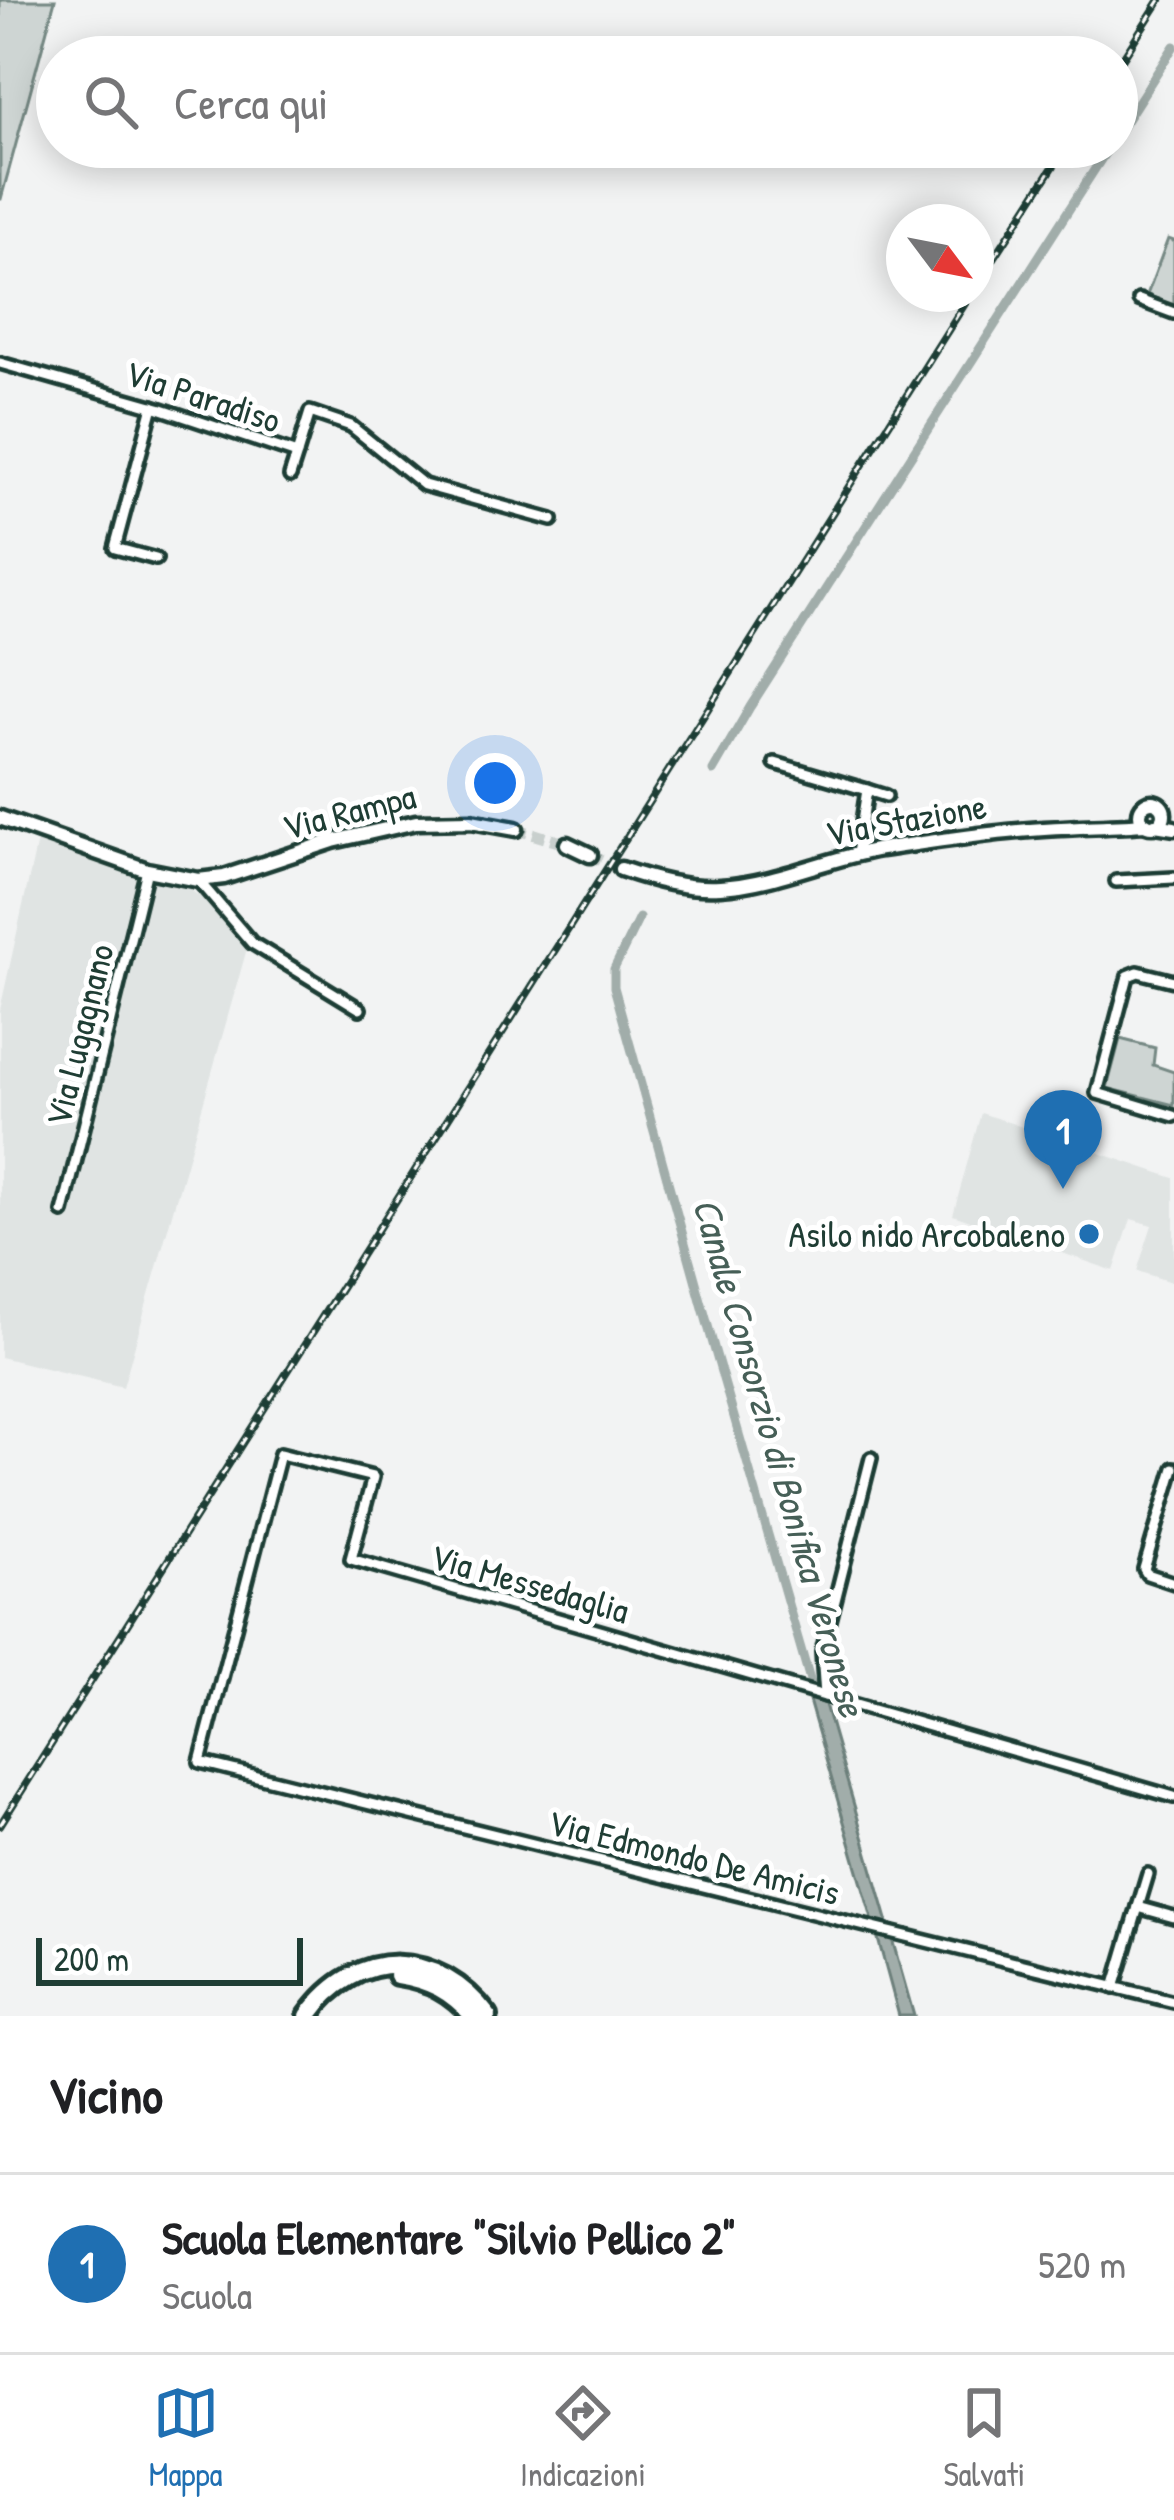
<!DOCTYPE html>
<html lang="it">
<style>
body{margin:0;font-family:"Patrick Hand",sans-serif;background:#f2f2f2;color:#202124}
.compass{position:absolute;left:886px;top:204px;width:108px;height:108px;border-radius:50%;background:#fff;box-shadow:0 6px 30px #0003;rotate:122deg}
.scale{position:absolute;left:36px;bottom:30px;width:267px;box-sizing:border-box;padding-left:12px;border:6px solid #1f3d34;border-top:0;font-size:33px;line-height:42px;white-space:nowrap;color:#1f3d34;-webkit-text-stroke:9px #fff;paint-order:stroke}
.you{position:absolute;left:495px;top:783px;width:42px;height:42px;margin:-30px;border:9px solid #fff;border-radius:50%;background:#1a73e8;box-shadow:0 0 0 18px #1a73e833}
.badge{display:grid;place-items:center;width:78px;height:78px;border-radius:50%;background:#1f6fb2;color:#fff;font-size:39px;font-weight:700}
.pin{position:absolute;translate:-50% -99px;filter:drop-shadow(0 3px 6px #0008)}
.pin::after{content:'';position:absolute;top:63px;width:42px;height:36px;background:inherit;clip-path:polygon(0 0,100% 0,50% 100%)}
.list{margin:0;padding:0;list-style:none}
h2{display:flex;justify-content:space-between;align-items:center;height:156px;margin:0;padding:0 48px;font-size:51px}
h2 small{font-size:39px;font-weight:400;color:#757577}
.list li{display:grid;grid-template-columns:78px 1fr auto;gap:36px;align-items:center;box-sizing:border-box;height:180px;padding:0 48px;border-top:3px solid #e0e0e0}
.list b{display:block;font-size:45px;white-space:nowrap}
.list p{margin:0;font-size:39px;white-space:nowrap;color:#757577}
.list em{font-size:39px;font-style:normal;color:#757577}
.icon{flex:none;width:66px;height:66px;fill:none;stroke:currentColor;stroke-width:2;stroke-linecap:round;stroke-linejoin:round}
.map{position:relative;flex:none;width:1174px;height:2016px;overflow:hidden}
.search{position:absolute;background:#fff;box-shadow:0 6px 30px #0003;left:36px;right:36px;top:36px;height:132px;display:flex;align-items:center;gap:30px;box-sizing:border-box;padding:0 42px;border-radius:66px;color:#757577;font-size:45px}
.sheet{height:336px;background:#fff}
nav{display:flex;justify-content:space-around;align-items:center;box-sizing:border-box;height:168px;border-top:3px solid #e0e0e0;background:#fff;font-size:33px;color:#757577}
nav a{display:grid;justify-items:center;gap:6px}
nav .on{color:#1f6fb2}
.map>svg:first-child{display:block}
.built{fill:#e0e4e3}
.green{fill:#ced5d3;stroke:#768984;stroke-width:3}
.water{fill:#a1adaa;stroke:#6d807b;stroke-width:3}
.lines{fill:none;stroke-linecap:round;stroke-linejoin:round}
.canal{stroke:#a1adaa;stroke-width:9}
.tertiary-tunnel{stroke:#c8cfcd;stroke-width:12;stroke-dasharray:12 6;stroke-linecap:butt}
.minor-casing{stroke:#1f3d34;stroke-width:18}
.tertiary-casing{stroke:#1f3d34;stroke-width:21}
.motorway-casing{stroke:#1f3d34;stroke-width:26}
.minor{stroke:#fff;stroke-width:9}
.tertiary{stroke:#fff;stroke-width:12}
.motorway{stroke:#fff;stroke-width:16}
.rail-casing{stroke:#1f3d34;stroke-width:8}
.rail{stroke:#fff;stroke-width:3;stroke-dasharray:9;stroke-linecap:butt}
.poi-dot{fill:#1f6fb2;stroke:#fff;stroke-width:4.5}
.labels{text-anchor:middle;stroke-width:10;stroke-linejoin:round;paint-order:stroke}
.street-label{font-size:36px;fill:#1f3d34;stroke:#fff}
.poi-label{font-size:36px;fill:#1f3d34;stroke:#fff;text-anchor:end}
.water-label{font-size:39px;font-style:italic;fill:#465f57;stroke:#fff}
</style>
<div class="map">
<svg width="1174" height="2016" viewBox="0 0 1174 2016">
<rect width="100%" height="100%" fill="#f2f3f3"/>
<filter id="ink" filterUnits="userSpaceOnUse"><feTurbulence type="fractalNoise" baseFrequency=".00833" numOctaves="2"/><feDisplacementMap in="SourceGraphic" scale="24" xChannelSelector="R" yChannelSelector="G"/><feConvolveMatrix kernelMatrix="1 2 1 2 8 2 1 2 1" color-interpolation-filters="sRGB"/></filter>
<g filter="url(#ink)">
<g class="built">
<polygon points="38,837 187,888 209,902 248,945 123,1387 0,1357 0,1010"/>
<polygon points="981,1113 1174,1178 1174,1283 1137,1271 1152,1225 1131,1219 1114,1271 953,1215"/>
</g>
<g class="green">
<polygon points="0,0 55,0 1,199 0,199"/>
<polygon points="1168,239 1174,241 1174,306 1147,295"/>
<polygon points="1120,1039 1155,1048 1153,1065 1174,1072 1174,1105 1107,1088"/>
</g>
<g class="water">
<polygon points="808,1697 824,1701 890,1930 874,1926"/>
<polygon points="877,1935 892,1939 914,2016 899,2016"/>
</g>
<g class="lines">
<g class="canal">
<polyline points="1117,135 1174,46"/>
<polyline points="713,771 750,707 1109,147"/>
<polyline points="639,918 614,969 614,987 715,1351 814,1694"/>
</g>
<g class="tertiary-tunnel">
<polyline points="516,829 567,844"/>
<polyline points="590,855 621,869"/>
</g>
<g class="minor-casing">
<g id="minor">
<polyline points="1139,300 1174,313"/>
<polyline points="0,363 159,408 297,454 310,412 351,426 424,485 552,520"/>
<polyline points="153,406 115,548 156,559"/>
<polyline points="290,476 297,454"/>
<polyline points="775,763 867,790 857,854"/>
<polyline points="867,790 886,796"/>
<polyline points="198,880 252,943 360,1009"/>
<polyline points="1116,881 1174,878"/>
<polyline points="1174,981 1138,972 1128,976 1097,1093 1174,1116"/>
<polyline points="63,1212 147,870"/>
<polyline points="1174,1468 1144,1569 1147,1574 1174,1583"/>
<polyline points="825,1696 822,1652 871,1458"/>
<polyline points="1174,1797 351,1559 373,1477 280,1454 200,1762 1174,2002"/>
<polyline points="1138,1907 1148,1874"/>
<polyline points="1114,1988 1138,1907 1174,1917"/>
</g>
</g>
<g class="tertiary-casing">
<g id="tertiary">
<circle cx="1152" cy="814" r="12"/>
<polyline points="0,818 147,870 198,880 224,877 333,841 416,822 471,821 516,829"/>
<polyline points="1155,825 1174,828"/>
<polyline points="567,844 590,855"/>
<path d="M621,869C653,880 686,889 720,887C775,884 827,858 881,849C923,843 966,836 1008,832C1054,827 1100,827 1146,824"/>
</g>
</g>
<g class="motorway-casing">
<g id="motorway">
<path d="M397,1975C430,1980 451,1991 473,2016"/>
<path d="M308,2016C358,1946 437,1949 488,2016"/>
</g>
</g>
<use href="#minor" class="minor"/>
<use href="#tertiary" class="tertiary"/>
<use href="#motorway" class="motorway"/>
<g class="rail-casing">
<g id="rail">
<polyline points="1117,67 1160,0"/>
<polyline points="976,286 1066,147"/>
<polyline points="0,1825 971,294"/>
</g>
</g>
<use href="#rail" class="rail"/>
</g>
</g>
<circle class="poi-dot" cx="1089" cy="1234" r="12"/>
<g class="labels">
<g class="street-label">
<text transform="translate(203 396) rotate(18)" y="13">Via Paradiso</text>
<text transform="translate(349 811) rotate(-14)" y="13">Via Rampa</text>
<text transform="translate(906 819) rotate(-10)" y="13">Via Stazione</text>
<text transform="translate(79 1035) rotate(-76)" y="13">Via Lugagnano</text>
<text transform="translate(530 1583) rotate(16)" y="13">Via Messedaglia</text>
<text transform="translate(694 1857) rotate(14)" y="13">Via Edmondo De Amicis</text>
</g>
<g class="poi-label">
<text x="1065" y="1247">Asilo nido Arcobaleno</text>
</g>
<g class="water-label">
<text transform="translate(780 1457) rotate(74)" y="14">Canale Consorzio di Bonifica Veronese</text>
</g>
</g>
</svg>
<svg class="compass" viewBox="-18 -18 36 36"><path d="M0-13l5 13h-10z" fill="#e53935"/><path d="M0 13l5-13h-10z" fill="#757577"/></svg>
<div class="scale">200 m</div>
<div class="you"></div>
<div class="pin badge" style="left:1063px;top:1189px">1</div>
<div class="search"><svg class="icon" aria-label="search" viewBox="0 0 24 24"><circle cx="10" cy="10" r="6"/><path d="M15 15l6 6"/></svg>Cerca qui</div>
</div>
<section class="sheet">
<h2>Vicino<small></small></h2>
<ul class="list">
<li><span class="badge">1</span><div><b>Scuola Elementare &quot;Silvio Pellico 2&quot;</b><p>Scuola</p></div><em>520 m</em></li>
</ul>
</section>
<nav>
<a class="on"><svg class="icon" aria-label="map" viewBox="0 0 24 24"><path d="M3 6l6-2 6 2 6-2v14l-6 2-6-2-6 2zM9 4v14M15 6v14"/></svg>Mappa</a>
<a><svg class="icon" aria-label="directions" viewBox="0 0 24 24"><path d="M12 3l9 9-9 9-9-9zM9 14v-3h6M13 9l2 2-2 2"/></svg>Indicazioni</a>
<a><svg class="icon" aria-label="saved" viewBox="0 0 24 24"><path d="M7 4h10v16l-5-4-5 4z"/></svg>Salvati</a>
</nav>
